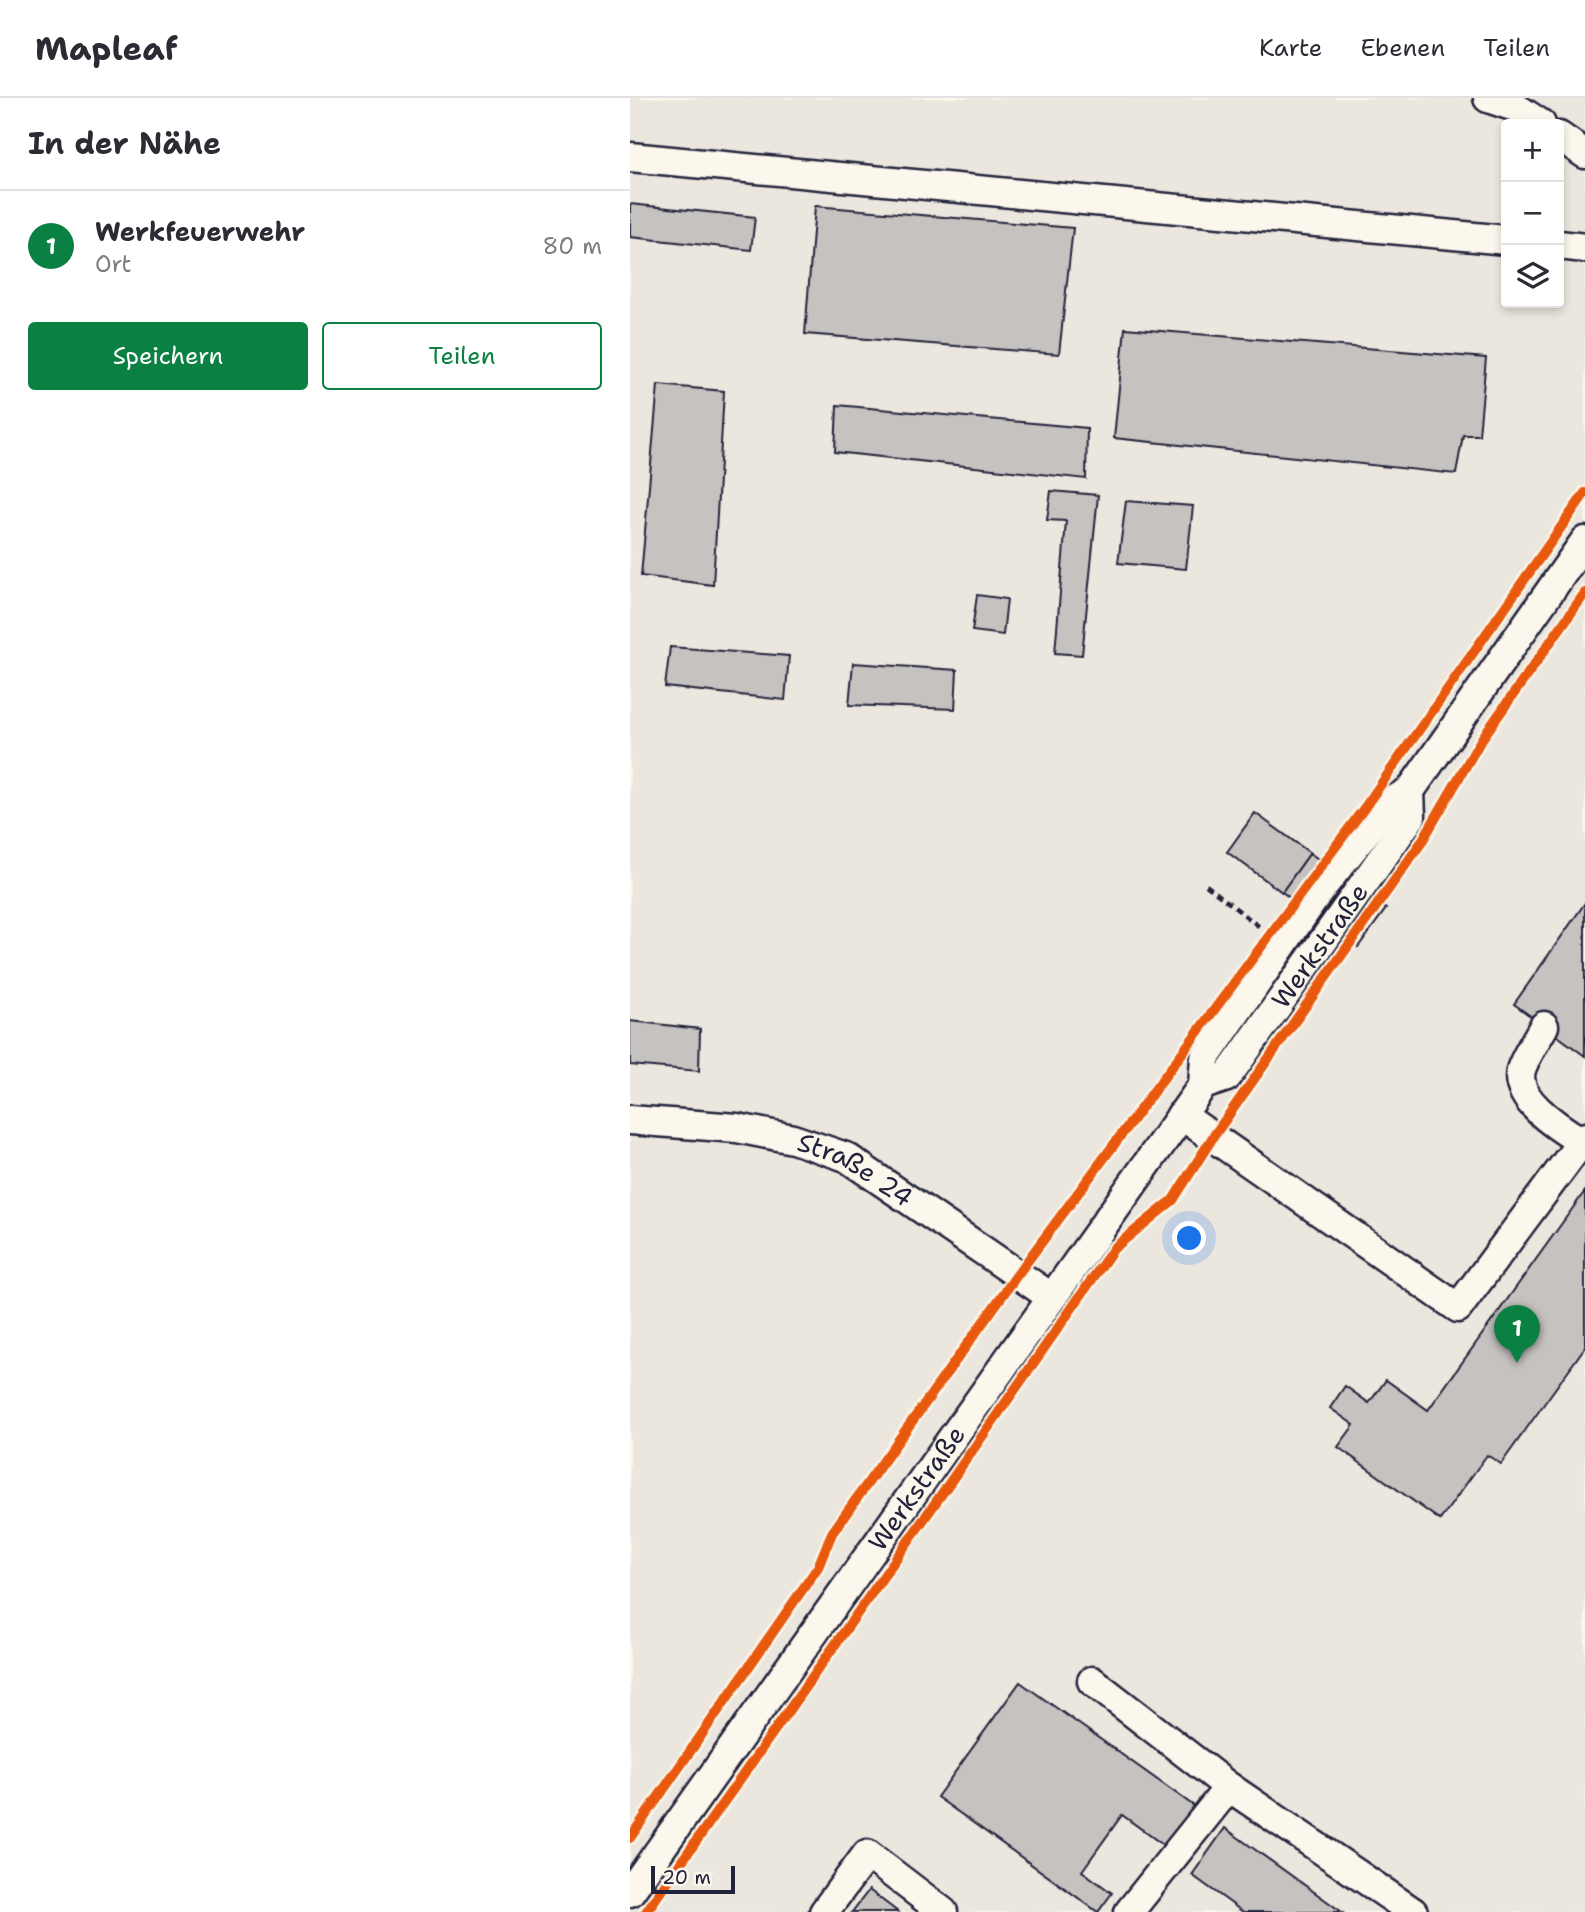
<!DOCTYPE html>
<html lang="de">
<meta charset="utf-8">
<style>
body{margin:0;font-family:"Shantell Sans",sans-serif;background:#f7f7f7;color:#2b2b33}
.controls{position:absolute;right:21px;top:21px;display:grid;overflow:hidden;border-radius:7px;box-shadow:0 4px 10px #0003}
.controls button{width:63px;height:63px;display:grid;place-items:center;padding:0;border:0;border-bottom:2px solid #e1e1e2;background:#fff;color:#2b2b33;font:35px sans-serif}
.scale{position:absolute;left:21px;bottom:18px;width:84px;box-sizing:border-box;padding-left:7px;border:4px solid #22223b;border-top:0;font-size:19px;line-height:24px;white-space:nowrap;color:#22223b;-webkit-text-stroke:5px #fbf7ec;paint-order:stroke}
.you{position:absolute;left:560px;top:1141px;width:24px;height:24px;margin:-18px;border:5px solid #fff;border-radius:50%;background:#1a73e8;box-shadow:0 0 0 10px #1a73e833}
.badge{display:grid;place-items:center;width:46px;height:46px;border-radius:50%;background:#0b8043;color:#fff;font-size:23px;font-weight:700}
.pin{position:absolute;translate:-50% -58px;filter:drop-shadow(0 2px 4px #0008)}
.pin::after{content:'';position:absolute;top:37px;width:24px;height:21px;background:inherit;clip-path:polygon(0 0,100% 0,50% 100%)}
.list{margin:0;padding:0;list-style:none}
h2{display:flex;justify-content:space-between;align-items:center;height:91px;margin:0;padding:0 28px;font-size:30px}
h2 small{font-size:23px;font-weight:400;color:#7c7c81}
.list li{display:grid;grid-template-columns:46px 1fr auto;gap:21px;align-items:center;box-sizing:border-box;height:112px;padding:0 28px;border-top:2px solid #e1e1e2}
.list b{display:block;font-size:26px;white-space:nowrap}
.list p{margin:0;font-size:23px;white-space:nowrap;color:#7c7c81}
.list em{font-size:23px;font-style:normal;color:#7c7c81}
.actions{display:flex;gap:14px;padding:21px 28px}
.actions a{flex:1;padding:16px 0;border:2px solid #0b8043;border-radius:7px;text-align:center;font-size:24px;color:#0b8043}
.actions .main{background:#0b8043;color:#fff}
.icon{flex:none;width:38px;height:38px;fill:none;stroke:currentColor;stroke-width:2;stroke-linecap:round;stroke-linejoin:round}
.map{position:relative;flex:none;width:955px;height:1814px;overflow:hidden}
header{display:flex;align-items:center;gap:42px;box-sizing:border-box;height:98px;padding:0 35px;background:#fff;border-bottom:2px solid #e1e1e2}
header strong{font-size:33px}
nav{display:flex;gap:38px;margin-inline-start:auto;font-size:24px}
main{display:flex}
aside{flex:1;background:#fff}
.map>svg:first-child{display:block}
.built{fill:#ebe7df;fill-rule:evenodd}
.building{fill:#c6c2c0;stroke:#22223b;stroke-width:2}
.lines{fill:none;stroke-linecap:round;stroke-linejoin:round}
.minor-casing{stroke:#22223b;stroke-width:33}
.path{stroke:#22223b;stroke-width:4.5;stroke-dasharray:7 5;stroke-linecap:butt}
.minor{stroke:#fbf7ec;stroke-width:28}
.cycleway-casing{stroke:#fbf7ec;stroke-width:15}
.cycleway{stroke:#e8590c;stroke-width:10}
.labels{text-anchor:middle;stroke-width:5;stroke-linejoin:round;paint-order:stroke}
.street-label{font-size:26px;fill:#22223b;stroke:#fbf7ec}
</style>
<header>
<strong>Mapleaf</strong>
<nav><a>Karte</a><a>Ebenen</a><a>Teilen</a></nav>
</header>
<main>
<aside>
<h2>In der Nähe<small></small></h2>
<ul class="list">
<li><span class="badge">1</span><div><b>Werkfeuerwehr</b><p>Ort</p></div><em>80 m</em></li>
</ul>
<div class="actions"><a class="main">Speichern</a><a>Teilen</a></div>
</aside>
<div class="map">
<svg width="955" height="1814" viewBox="0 0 955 1814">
<rect width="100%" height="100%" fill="#fbf7ec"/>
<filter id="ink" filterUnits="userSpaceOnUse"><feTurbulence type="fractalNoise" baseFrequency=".0143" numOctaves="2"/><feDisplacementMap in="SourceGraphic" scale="14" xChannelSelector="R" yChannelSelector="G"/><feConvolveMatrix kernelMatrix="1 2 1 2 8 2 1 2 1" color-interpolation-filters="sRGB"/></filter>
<g filter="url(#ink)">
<path class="built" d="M0,0H955V1814H0ZM876,26H929V205H876Z"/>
<g class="building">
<polygon points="0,106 125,119 121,152 0,139"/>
<polygon points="185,108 443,130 429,256 175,236"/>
<polygon points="495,230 856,260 849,337 833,337 826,376 484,340"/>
<polygon points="28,287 94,293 83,487 11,478"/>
<polygon points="207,307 457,330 456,381 205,354"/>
<polygon points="421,393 468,397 452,557 425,555 436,423 417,422"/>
<polygon points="496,403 563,408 556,471 488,465"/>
<polygon points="347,497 377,501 373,537 342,533"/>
<polygon points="40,549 159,558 155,602 35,589"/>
<polygon points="223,565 327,572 325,611 219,607"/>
<polygon points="625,715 680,755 652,794 597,754"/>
<polygon points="680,755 756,811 728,849 652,794"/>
<polygon points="955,805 955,958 884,906"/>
<polygon points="0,923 70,931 69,973 0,967"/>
<polygon points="955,1093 955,1249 871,1366 857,1357 810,1422 708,1349 724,1327 700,1310 715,1288 739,1305 756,1282 798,1312"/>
<polygon points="390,1584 564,1708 536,1749 492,1717 452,1773 482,1795 468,1814 307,1699"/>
<polygon points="595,1730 712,1814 613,1814 562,1777"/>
<polygon points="239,1792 268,1814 222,1814"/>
</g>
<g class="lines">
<g class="minor-casing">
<g id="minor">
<polyline points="858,0 885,9 911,26"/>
<polyline points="929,38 955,56"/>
<polyline points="0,59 876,142"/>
<polyline points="929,147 955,150"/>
<path d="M914,928C908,939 894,961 891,972C883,1002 931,1031 952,1044"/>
<path id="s1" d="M573,987L597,979L781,719L780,693"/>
<polyline points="551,1017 828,1210 955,1039"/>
<path id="s2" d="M0,1022L107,1030L163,1041L216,1059L421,1199"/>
<polyline points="462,1583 599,1689 783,1814"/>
<path id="s3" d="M0,1794L573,987L575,960L690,792L759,705L780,693L955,443"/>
<polyline points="194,1814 237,1756 313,1814"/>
<polyline points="499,1814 599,1689"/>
</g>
</g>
<polyline class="path" points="576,787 631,830"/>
<use href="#minor" class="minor"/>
<g class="cycleway-casing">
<g id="cycleway">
<polyline points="0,1740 188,1469 202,1435 387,1177 735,709 955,395"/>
<polyline points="16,1814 323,1380 484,1150 543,1102 583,1039 791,745 851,642 955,495"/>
</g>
</g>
<use href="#cycleway" class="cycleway"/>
</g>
</g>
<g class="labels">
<g class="street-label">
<text dy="9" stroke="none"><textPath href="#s1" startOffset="186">Werkstraße</textPath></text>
<text dy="9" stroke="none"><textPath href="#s2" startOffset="234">Straße 24</textPath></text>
<text dy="9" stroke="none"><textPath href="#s3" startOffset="495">Werkstraße</textPath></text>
</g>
</g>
</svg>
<div class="controls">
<button>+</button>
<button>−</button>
<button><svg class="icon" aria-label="layers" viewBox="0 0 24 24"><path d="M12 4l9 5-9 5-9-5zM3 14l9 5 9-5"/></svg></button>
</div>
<div class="scale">20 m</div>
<div class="you"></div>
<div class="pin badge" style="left:887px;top:1265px">1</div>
</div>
</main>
